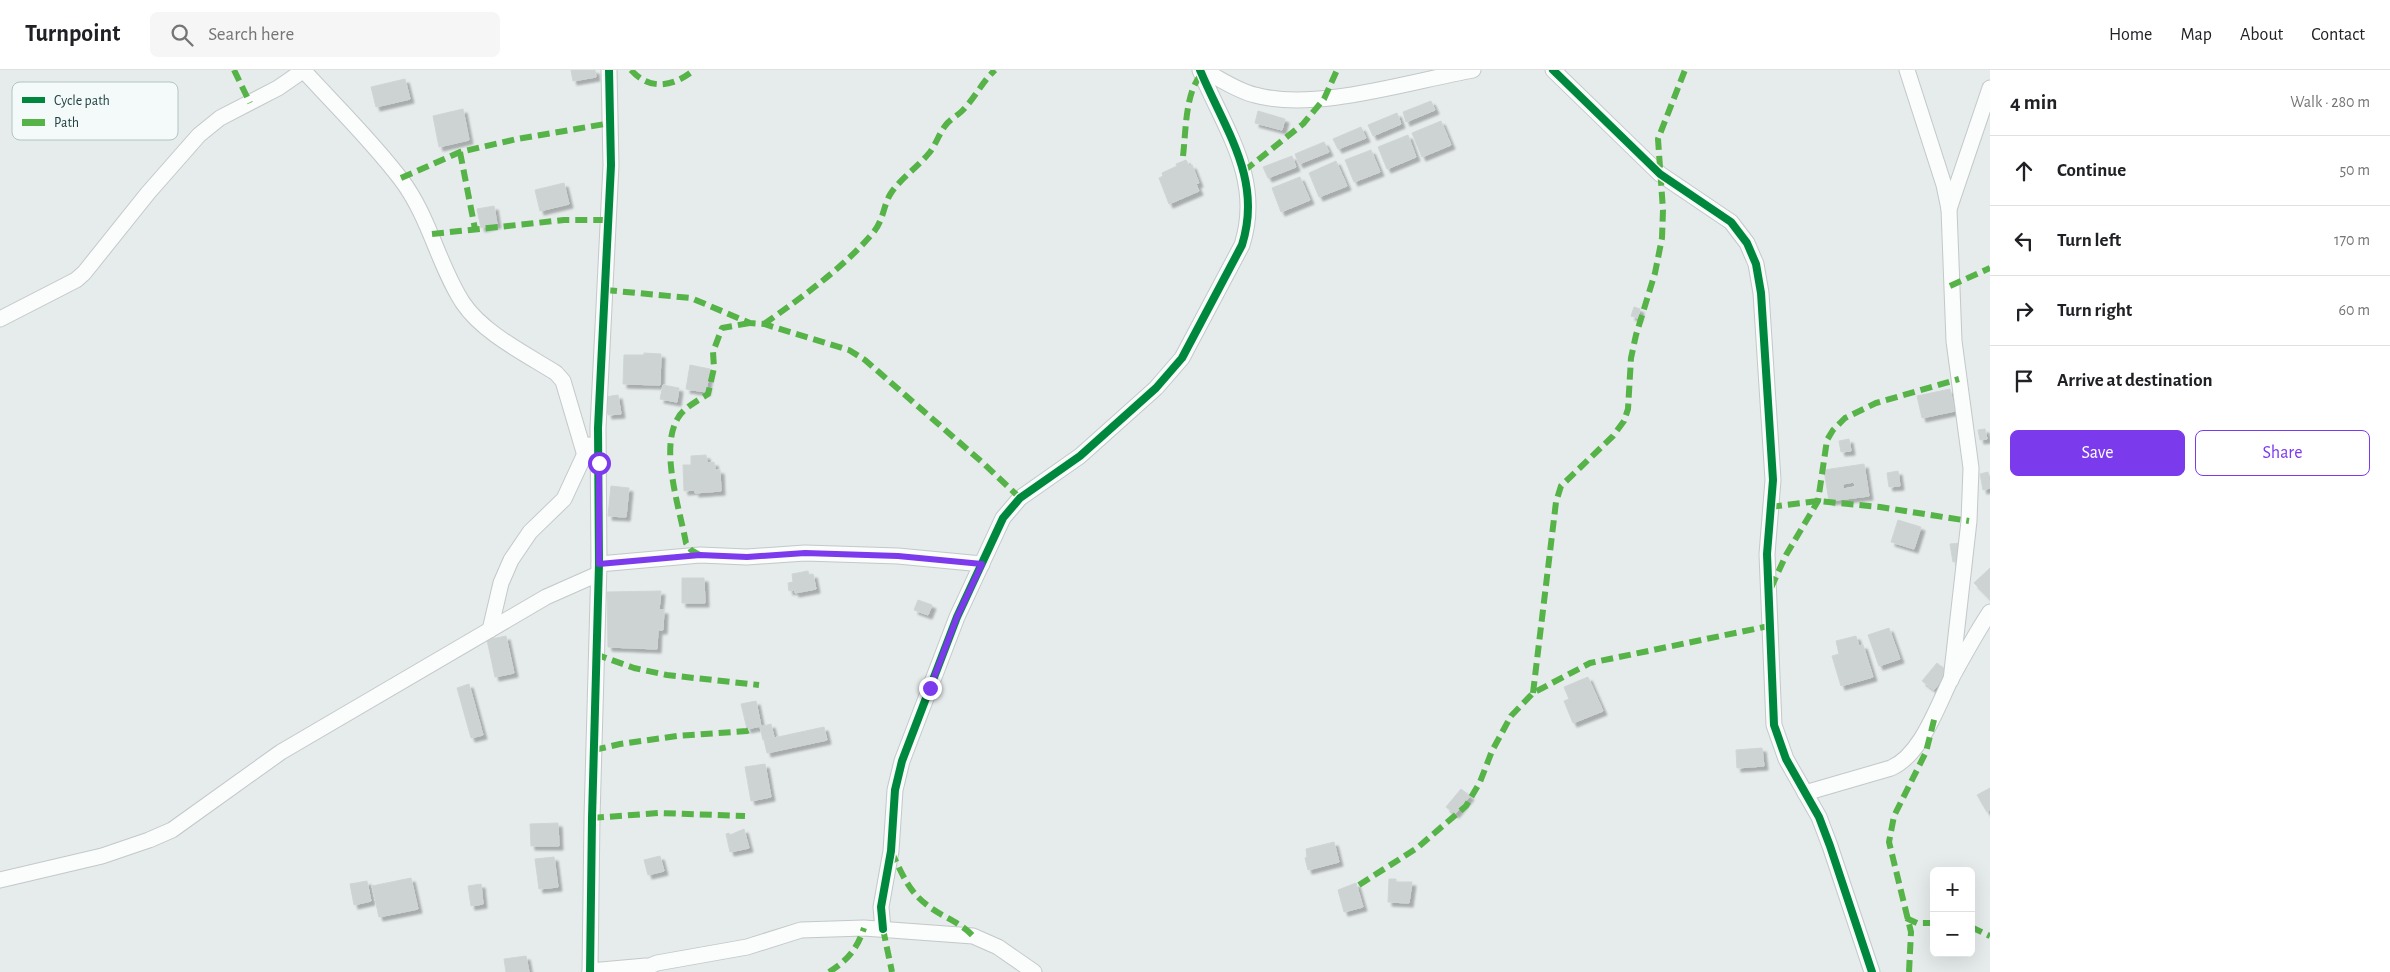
<!DOCTYPE html>
<meta charset="utf-8">
<style>
body{margin:0;font-family:"Alegreya Sans",sans-serif;background:#f6f6f6;color:#202124}
.controls{position:absolute;right:15px;bottom:15px;display:grid;overflow:hidden;border-radius:8px;box-shadow:0 5px 20px #0002}
.controls button{width:45px;height:45px;display:grid;place-items:center;padding:0;border:0;border-bottom:1px solid #e0e0e0;background:#fff;color:#202124;font:25px sans-serif}
.stop{position:absolute;width:15px;height:15px;margin:-11px;border:4px solid #7c3aed;border-radius:50%;background:#fff}
.stop.end{background:#7c3aed;border-color:#fff;box-shadow:0 1px 5px #0008}
.list{margin:0;padding:0;list-style:none}
h2{display:flex;justify-content:space-between;align-items:center;height:65px;margin:0;padding:0 20px;font-size:21px}
h2 small{font-size:16px;font-weight:400;color:#757577}
.list li{display:grid;grid-template-columns:32px 1fr auto;gap:15px;align-items:center;box-sizing:border-box;height:70px;padding:0 20px;border-top:1px solid #e0e0e0}
.list b{display:block;font-size:19px;white-space:nowrap}
.list em{font-size:16px;font-style:normal;color:#757577}
.actions{display:flex;gap:10px;padding:15px 20px}
.actions a{flex:1;padding:11px 0;border:1px solid #7c3aed;border-radius:8px;text-align:center;font-size:18px;color:#7c3aed}
.actions .main{background:#7c3aed;color:#fff}
.icon{flex:none;width:28px;height:28px;fill:none;stroke:currentColor;stroke-width:2;stroke-linecap:round;stroke-linejoin:round}
.map{position:relative;flex:none;width:1990px;height:902px;overflow:hidden}
header{display:flex;align-items:center;gap:30px;box-sizing:border-box;height:70px;padding:0 25px;background:#fff;border-bottom:1px solid #e0e0e0}
header strong{font-size:24px}
nav{display:flex;gap:28px;margin-inline-start:auto;font-size:18px}
.search{width:350px;height:45px;background:#f6f6f6;display:flex;align-items:center;gap:12px;box-sizing:border-box;padding:0 18px;border-radius:8px;color:#757577;font-size:19px}
main{display:flex}
aside{flex:1;background:#fff}
.map>svg:first-child{display:block}
.building{fill:#ccd3d2;stroke:#ced5d4;fill-rule:evenodd;filter:url(#shadow)}
.lines{fill:none;stroke-linecap:round;stroke-linejoin:round}
.minor-casing{stroke:#c3c8c8;stroke-width:17}
.minor{stroke:#fbfcfc;stroke-width:15}
.quiet{stroke:#55b347;stroke-width:6;stroke-dasharray:12 6;stroke-linecap:butt}
.cycleway-casing{stroke:#f4faf9;stroke-width:11}
.cycleway{stroke:#00873e;stroke-width:8}
.route{stroke:#7c3aed;stroke-width:6}
.key{fill:#f4faf9;stroke:#b4c3c2;stroke-width:1}
.key-label{font-size:14px;fill:#204242}
</style>
<header>
<strong>Turnpoint</strong>
<div class="search"><svg class="icon" aria-label="search" viewBox="0 0 24 24"><circle cx="10" cy="10" r="6"/><path d="M15 15l6 6"/></svg>Search here</div>
<nav><a>Home</a><a>Map</a><a>About</a><a>Contact</a></nav>
</header>
<main>
<div class="map">
<svg width="1990" height="902" viewBox="0 0 1990 902">
<defs>
<filter id="shadow"><feDropShadow dx="4" dy="4" stdDeviation="1" flood-color="#0004"/></filter>
</defs>
<rect width="100%" height="100%" fill="#e6ebeb"/>
<g class="building">
<polygon points="571,0 595,0 596,7 573,11"/>
<polygon points="405,9 410,29 376,37 371,17"/>
<polygon points="1431,31 1435,40 1406,52 1403,42"/>
<polygon points="463,39 469,70 439,77 433,46"/>
<polygon points="1258,41 1285,49 1282,60 1255,53"/>
<polygon points="1397,43 1401,54 1373,66 1368,55"/>
<polygon points="1441,51 1451,75 1422,87 1412,63"/>
<polygon points="1361,57 1366,68 1338,79 1333,69"/>
<polygon points="1408,65 1416,87 1387,99 1378,77"/>
<polygon points="1324,72 1329,82 1299,94 1295,84"/>
<polygon points="1371,80 1380,102 1354,112 1345,90"/>
<polygon points="1292,86 1296,97 1268,108 1263,97"/>
<polygon points="1186,90 1189,96 1192,95 1199,113 1196,114 1199,121 1169,134 1159,108 1163,106 1162,103 1177,96 1176,94"/>
<polygon points="1336,91 1347,116 1319,127 1309,103"/>
<polygon points="1300,107 1310,130 1281,142 1272,118"/>
<polygon points="564,113 569,134 540,141 535,120"/>
<polygon points="494,136 497,154 481,158 477,139"/>
<polygon points="1634,237 1640,239 1638,248 1631,246"/>
<polygon points="644,283 661,284 660,315 623,314 624,285 644,285"/>
<polygon points="690,295 710,299 706,322 686,319"/>
<polygon points="663,315 679,318 677,332 660,329"/>
<polygon points="1950,319 1955,341 1922,348 1917,326"/>
<polygon points="618,325 621,344 608,345 605,327"/>
<polygon points="1985,359 1987,369 1980,370 1978,360"/>
<polygon points="1849,369 1851,381 1841,382 1839,371"/>
<polygon points="706,385 707,393 714,392 715,400 720,400 721,421 695,423 695,420 684,421 683,395 691,395 691,386"/>
<path d="M1864,394L1869,426L1829,431L1824,400ZM1854,412L1855,417L1843,419V414Z"/>
<polygon points="1898,401 1900,416 1889,417 1887,403"/>
<polygon points="1988,402 1990,418 1983,420 1980,404"/>
<polygon points="611,416 629,418 626,447 608,446"/>
<polygon points="1898,450 1921,457 1914,479 1891,472"/>
<polygon points="1961,473 1963,490 1953,492 1950,474"/>
<polygon points="1990,498 1990,528 1989,528 1974,513"/>
<polygon points="808,501 809,505 813,504 816,519 795,523 794,520 789,521 788,513 793,512 792,504"/>
<polygon points="682,508 704,508 705,533 682,533"/>
<polygon points="661,521 659,540 664,540 663,560 658,560 657,579 608,577 607,522"/>
<polygon points="918,530 932,535 928,545 914,540"/>
<polygon points="1889,558 1900,589 1879,596 1868,565"/>
<polygon points="506,566 514,603 495,607 487,570"/>
<polygon points="1856,566 1859,576 1863,575 1873,607 1841,616 1832,586 1839,584 1836,571"/>
<polygon points="1937,593 1948,602 1934,620 1922,611"/>
<polygon points="1588,607 1603,641 1573,653 1564,631 1569,629 1564,617"/>
<polygon points="469,614 483,665 471,668 457,618"/>
<polygon points="756,631 761,656 747,659 741,634"/>
<polygon points="771,654 774,667 763,670 760,657"/>
<polygon points="824,657 827,670 767,683 764,670"/>
<polygon points="1762,678 1764,696 1737,698 1736,680"/>
<polygon points="765,694 771,727 751,731 745,697"/>
<polygon points="1990,718 1990,740 1987,742 1977,725"/>
<polygon points="1461,719 1470,726 1455,744 1446,737"/>
<polygon points="558,753 559,776 531,776 530,754"/>
<polygon points="744,759 749,778 730,782 726,764 729,763 730,765"/>
<polygon points="1334,772 1339,792 1308,800 1305,788 1307,787 1306,779"/>
<polygon points="660,786 664,801 648,805 644,790"/>
<polygon points="554,787 558,817 539,819 535,789"/>
<polygon points="411,808 418,839 379,847 372,816"/>
<polygon points="1389,809 1396,809 1396,812 1412,812 1409,833 1388,832"/>
<polygon points="367,811 371,831 354,835 350,814"/>
<polygon points="1356,813 1363,837 1344,842 1338,820"/>
<polygon points="481,814 483,834 471,836 468,816"/>
<polygon points="526,886 529,902 506,902 504,889"/>
</g>
<g class="lines">
<g class="minor-casing">
<g id="minor">
<path d="M1203,0C1219,8 1237,21 1255,25C1315,42 1411,11 1473,0"/>
<polyline points="1553,0 1660,104 1731,152 1747,173 1756,194 1761,223 1773,410 1767,484 1774,655 1786,689 1819,747 1830,776 1872,902"/>
<polyline points="1907,0 1944,115 1949,139 1954,271 1971,398 1969,451 1951,610"/>
<path d="M304,1C336,36 371,70 400,108C430,147 438,195 463,233C483,263 526,284 556,303L563,311L584,382"/>
<polyline points="1949,139 1990,18"/>
<polyline points="0,249 76,210 84,203 148,123 199,65 220,48 278,18 304,0"/>
<polyline points="599,494 700,485 747,487 805,483 898,486 982,494"/>
<polyline points="490,560 501,513 511,490 530,462 564,429 589,375"/>
<path d="M1805,723L1891,698C1921,685 1937,637 1951,609C1963,587 1976,563 1990,542"/>
<polyline points="0,810 102,786 149,770 172,760 281,682 546,527 598,504"/>
<path d="M883,859L881,837L891,781L895,720L902,691L957,547L1003,448L1020,428L1080,386L1156,318L1182,288L1242,175C1263,109 1225,60 1200,0"/>
<polyline points="590,901 646,896"/>
<polyline points="590,902 592,748 599,494 598,358 611,95 609,0"/>
<polyline points="636,902 657,893 747,877 801,860 864,858 973,866 998,877 1034,902"/>
</g>
</g>
<use href="#minor" class="minor"/>
<g class="quiet">
<polyline points="234,0 250,33"/>
<path d="M631,0C650,21 673,17 694,0"/>
<polyline points="460,82 475,159"/>
<path d="M1183,86C1186,62 1185,21 1202,4"/>
<polyline points="1244,101 1303,54 1324,29 1337,0"/>
<polyline points="401,108 460,82 517,69 611,53"/>
<polyline points="432,164 564,150 608,150"/>
<polyline points="1950,216 1990,198"/>
<polyline points="605,220 691,228 750,253 764,254 849,280 865,290 983,393 1020,428"/>
<path d="M764,254C802,227 842,199 872,164C884,151 883,135 891,123C902,107 918,97 930,82C936,74 939,64 945,56C949,50 957,46 962,41C975,28 982,12 995,0"/>
<polyline points="1770,437 1818,431 1880,437 1969,451"/>
<path d="M700,485L691,480L686,473C680,440 659,378 678,348C683,338 699,330 708,324L714,298L713,282L722,258L750,253"/>
<polyline points="1771,518 1786,485 1818,431 1827,370 1833,360 1845,348 1876,333 1959,309"/>
<polyline points="595,584 634,598 667,605 759,615"/>
<polyline points="1533,623 1556,432 1561,416 1613,366 1624,351 1628,339 1631,288 1636,265 1655,203 1662,168 1663,140 1658,69 1685,0"/>
<polyline points="594,680 620,674 677,666 747,661 754,658"/>
<polyline points="592,748 659,743 745,746"/>
<path d="M891,781C903,805 908,822 931,838C945,848 961,853 973,866"/>
<polyline points="1359,815 1417,778 1466,736 1480,712 1492,681 1511,646 1533,623 1590,593 1769,556"/>
<polyline points="1906,848 1917,853 1934,853"/>
<polyline points="1971,857 1990,866"/>
<polyline points="883,859 892,902"/>
<path d="M829,902C848,890 857,879 864,858"/>
<polyline points="1909,902 1911,862 1889,772 1894,746 1926,682 1935,646"/>
</g>
<g class="cycleway-casing">
<g id="cycleway">
<polyline points="1553,0 1660,104 1731,152 1747,173 1756,194 1761,223 1773,410 1767,484 1774,655 1786,689 1819,747 1830,776 1872,902"/>
<path d="M883,859L881,837L891,781L895,720L902,691L957,547L1003,448L1020,428L1080,386L1156,318L1182,288L1242,175C1263,109 1225,60 1200,0"/>
<polyline points="590,902 592,748 599,494 598,358 611,95 609,0"/>
</g>
</g>
<use href="#cycleway" class="cycleway"/>
</g>
<g class="lines">
<polyline class="route" points="599,393 599,494 700,485 747,487 805,483 898,486 982,494 957,547 930,618"/>
</g>
<rect x="12" y="12" width="166" height="58" rx="8" class="key"/>
<rect x="22" y="27" width="23" height="6" fill="#00873e"/>
<rect x="22" y="49" width="23" height="7" fill="#55b347"/>
<g class="key-label">
<text x="54" y="35">Cycle path</text>
<text x="54" y="57">Path</text>
</g>
</svg>
<div class="controls">
<button>+</button>
<button>−</button>
</div>
<div class="stop" style="left:599px;top:393px"></div>
<div class="stop end" style="left:930px;top:618px"></div>
</div>
<aside>
<h2>4 min<small>Walk · 280 m</small></h2>
<ul class="list">
<li><svg class="icon" aria-label="ahead" viewBox="0 0 24 24"><path d="M12 20V5M6 11l6-6 6 6"/></svg><div><b>Continue</b></div><em>50 m</em></li>
<li><svg class="icon" aria-label="left" viewBox="0 0 24 24"><path d="M17 20v-9H6M10 6l-5 5 5 5"/></svg><div><b>Turn left</b></div><em>170 m</em></li>
<li><svg class="icon" aria-label="right" viewBox="0 0 24 24"><path d="M7 20v-9h11M14 6l5 5-5 5"/></svg><div><b>Turn right</b></div><em>60 m</em></li>
<li><svg class="icon" aria-label="arrive" viewBox="0 0 24 24"><path d="M6 21V4h12l-3 4 3 4H6"/></svg><div><b>Arrive at destination</b></div></li>
</ul>
<div class="actions"><a class="main">Save</a><a>Share</a></div>
</aside>
</main>
